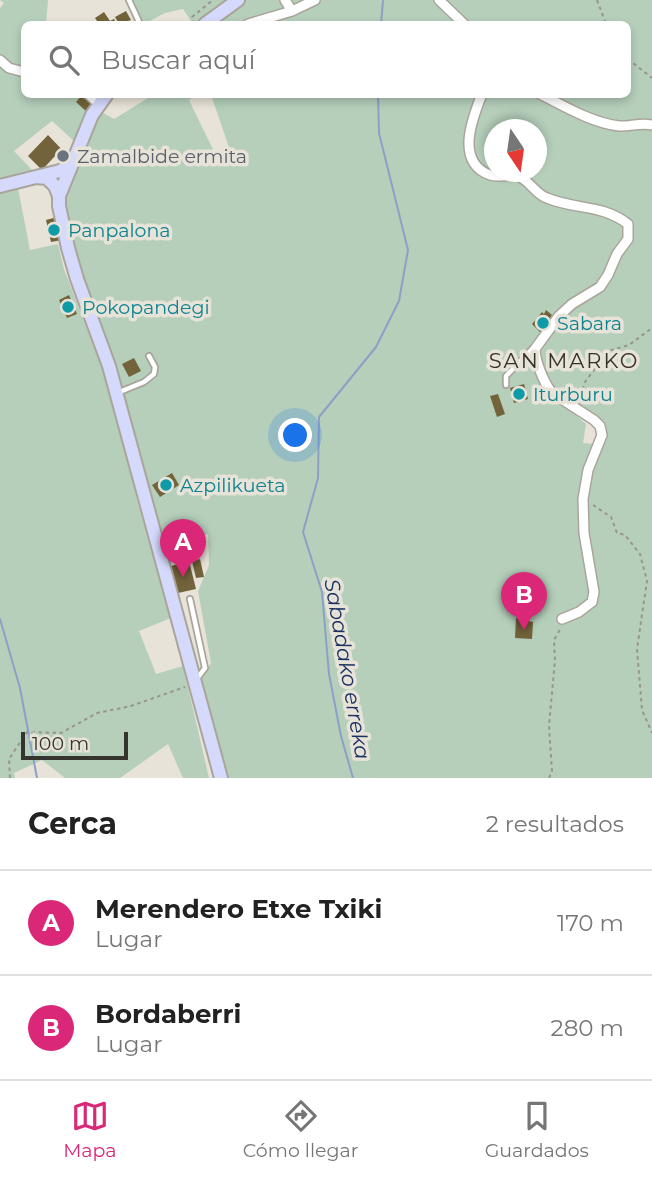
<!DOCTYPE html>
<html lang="es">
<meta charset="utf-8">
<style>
body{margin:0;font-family:Montserrat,sans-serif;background:#f6f6f6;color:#222}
.compass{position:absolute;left:484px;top:119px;width:63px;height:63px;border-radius:50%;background:#fff;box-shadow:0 4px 10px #0003;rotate:167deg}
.scale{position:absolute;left:21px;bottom:18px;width:107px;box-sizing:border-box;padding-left:7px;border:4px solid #35342f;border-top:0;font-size:19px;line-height:24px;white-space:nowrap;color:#35342f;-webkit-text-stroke:5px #e8e3d8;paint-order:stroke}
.you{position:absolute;left:296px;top:436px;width:24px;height:24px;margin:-18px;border:5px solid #fff;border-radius:50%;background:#1a73e8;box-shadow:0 0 0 10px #1a73e833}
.badge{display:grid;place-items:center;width:46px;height:46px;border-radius:50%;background:#db2777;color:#fff;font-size:23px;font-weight:700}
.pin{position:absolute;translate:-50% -58px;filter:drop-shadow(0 2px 4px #0008)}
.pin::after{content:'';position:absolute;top:37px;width:24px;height:21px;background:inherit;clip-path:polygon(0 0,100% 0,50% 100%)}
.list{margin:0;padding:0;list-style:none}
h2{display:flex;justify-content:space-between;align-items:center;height:91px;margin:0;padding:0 28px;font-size:30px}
h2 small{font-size:23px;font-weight:400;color:#767676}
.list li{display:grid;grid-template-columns:46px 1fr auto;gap:21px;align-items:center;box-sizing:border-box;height:105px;padding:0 28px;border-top:2px solid #e0e0e0}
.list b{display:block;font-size:26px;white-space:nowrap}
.list p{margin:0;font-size:23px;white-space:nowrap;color:#767676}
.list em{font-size:23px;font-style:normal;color:#767676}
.icon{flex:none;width:38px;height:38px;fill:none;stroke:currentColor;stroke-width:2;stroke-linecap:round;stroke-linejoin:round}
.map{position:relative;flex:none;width:652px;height:778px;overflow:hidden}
.search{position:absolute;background:#fff;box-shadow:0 4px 10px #0003;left:21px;right:21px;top:21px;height:77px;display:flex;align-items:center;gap:18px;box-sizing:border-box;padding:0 24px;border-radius:10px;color:#767676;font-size:26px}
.sheet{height:301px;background:#fff}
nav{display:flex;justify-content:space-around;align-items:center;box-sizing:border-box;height:98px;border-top:2px solid #e0e0e0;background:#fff;font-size:19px;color:#767676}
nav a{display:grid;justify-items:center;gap:4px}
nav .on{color:#db2777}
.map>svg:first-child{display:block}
</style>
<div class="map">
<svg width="652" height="778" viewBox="0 0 652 778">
<rect width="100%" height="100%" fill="#e8e3d8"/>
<path fill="#b5cfbb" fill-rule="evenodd" d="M0 0H48L46 24H24V94L83 95 93 104 74 141 52 121 14 151 35 173 0 179V8L4 3Z
M130 0H229L193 24 183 9 165 13 144 24Z
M244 0H652V778H220L198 682 211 663 198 591 209 565 208 534 160 547 72 257 62 200 100 111 114 119 153 95H197L189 100 220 164 233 159 211 95 628 94V24H209ZM494 130H536V172H494ZM598 292 565 315 539 346 541 365 550 389 603 425 605 445 583 443 586 424 542 386 532 351 533 343 562 308Z
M18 188 30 250 58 244 64 269 109 386 137 500 171 618 139 631 156 674 183 666 209 778H183L168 744 120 778H65L42 760 14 773 15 778H0V193Z"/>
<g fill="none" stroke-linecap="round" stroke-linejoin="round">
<path stroke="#8ca0c7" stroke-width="2" d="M381 24 383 1
M0 619 20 688 37 778
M353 778 341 736 329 674 322 592 303 532 318 478 319 417 376 347 399 301 408 250 379 133 378 94"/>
</g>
<path fill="#73633a" d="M126 11 131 20 119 24 115 17Z
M104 12 110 21 114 19 117 24H99L95 18Z
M82 95 94 105 87 112 76 102Z
M48 135 70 158 65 163 56 155 42 170 28 156Z
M57 217 62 240 51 242 46 220Z
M69 295 77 314 67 318 59 300Z
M546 310 552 315 550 318 553 321 543 335 532 324 542 312 544 314Z
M134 358 141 371 129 377 122 364Z
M524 384 528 399 514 403 510 388Z
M498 394 505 414 497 417 490 396Z
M172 473 179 485 160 497 152 485Z
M200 559 204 577 196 578 192 561Z
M189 561 196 589 178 593 171 566Z
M516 618 533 622 532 639 515 638Z"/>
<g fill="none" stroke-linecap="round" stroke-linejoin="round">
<defs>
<path id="lane" d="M129 0 140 24
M506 385V376L533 348
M117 393 144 382 154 374 155 367 149 356
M190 599 205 668 196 680"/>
<path id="street" d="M285 0 292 11
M439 0 464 24
M248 24 292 11 315 0
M0 60 9 68 24 72
M88 94 99 104
M482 94C472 119 455 162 490 175 498 178 508 174 517 176 529 179 535 194 547 198 576 210 602 204 628 224V239L617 254 608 275 600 287 572 304 559 316 535 349C535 361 544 383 552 393L594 420 600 426 602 435 588 470 583 499 584 533 594 592 592 602 579 612 562 619
M540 94C564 106 592 123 619 126 630 127 640 122 652 125"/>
<path id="secondary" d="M205 24 238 0
M36 177 47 178 55 186 59 196V206L68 248 77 279 109 366 221 778
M0 186 60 171 71 164
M59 196 92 115 107 94"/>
</defs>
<use href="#lane" stroke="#aaa59b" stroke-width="8"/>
<use href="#street" stroke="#aaa59b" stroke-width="12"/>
<use href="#secondary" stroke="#aaa59b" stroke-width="16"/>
<path stroke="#98958d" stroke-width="2" stroke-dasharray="3.5 3.5" stroke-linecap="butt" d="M597 0 606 24
M193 24 192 17 213 0
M628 59 652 78
M583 403 581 394 585 382 608 351 629 345 652 328
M593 505 611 517 617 533 625 535 640 554 647 581 637 649 642 710 652 733
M10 778 9 759 27 732 61 733 97 713 131 706 185 687
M549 778 552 771 549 726 555 660 554 640 561 628"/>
<use href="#lane" stroke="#fff" stroke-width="4.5"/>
<use href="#street" stroke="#fff" stroke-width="9"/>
<use href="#secondary" stroke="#d5d9fb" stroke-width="12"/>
</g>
<circle fill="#6b7280" stroke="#e8e3d8" stroke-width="2.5" cx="63" cy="156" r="7"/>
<g fill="#0f9aa8" stroke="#e8e3d8" stroke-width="2.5">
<circle cx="54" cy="230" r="7"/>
<circle cx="68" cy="307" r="7"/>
<circle cx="543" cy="323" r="7"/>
<circle cx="519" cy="394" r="7"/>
<circle cx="166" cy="485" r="7"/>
</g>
<g text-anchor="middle" stroke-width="7" stroke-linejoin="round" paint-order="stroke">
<g font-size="19" fill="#5b616d" stroke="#e8e3d8" text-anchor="start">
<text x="77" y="163">Zamalbide ermita</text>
</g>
<g font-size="19" fill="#0d838f" stroke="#e8e3d8" text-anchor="start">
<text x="68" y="237">Panpalona</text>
<text x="82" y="314">Pokopandegi</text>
<text x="557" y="330">Sabara</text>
<text x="533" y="401">Iturburu</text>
<text x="180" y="492">Azpilikueta</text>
</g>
<g font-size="21" letter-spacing="2" fill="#353229" stroke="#e8e3d8">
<text x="564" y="368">SAN MARKO</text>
</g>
<g font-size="21" font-style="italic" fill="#1a3162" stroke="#e8e3d8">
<text transform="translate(347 669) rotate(80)" y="7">Sabadako erreka</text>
</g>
</g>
</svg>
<svg class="compass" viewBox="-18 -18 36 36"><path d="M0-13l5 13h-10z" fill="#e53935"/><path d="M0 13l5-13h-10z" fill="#767676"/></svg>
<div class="scale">100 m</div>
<div class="you"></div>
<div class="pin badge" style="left:183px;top:577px">A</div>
<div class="pin badge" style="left:524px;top:630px">B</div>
<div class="search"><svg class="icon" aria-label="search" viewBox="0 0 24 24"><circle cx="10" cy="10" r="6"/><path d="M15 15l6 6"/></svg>Buscar aquí</div>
</div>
<section class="sheet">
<h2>Cerca<small>2 resultados</small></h2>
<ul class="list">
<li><span class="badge">A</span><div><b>Merendero Etxe Txiki</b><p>Lugar</p></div><em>170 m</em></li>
<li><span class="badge">B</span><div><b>Bordaberri</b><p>Lugar</p></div><em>280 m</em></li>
</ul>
</section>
<nav>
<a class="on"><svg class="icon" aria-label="map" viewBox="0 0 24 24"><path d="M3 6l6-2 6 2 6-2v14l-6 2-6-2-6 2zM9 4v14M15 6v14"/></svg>Mapa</a>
<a><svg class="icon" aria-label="directions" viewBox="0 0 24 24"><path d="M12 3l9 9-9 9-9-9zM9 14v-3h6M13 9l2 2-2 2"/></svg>Cómo llegar</a>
<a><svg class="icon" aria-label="saved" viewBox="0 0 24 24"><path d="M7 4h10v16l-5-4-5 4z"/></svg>Guardados</a>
</nav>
